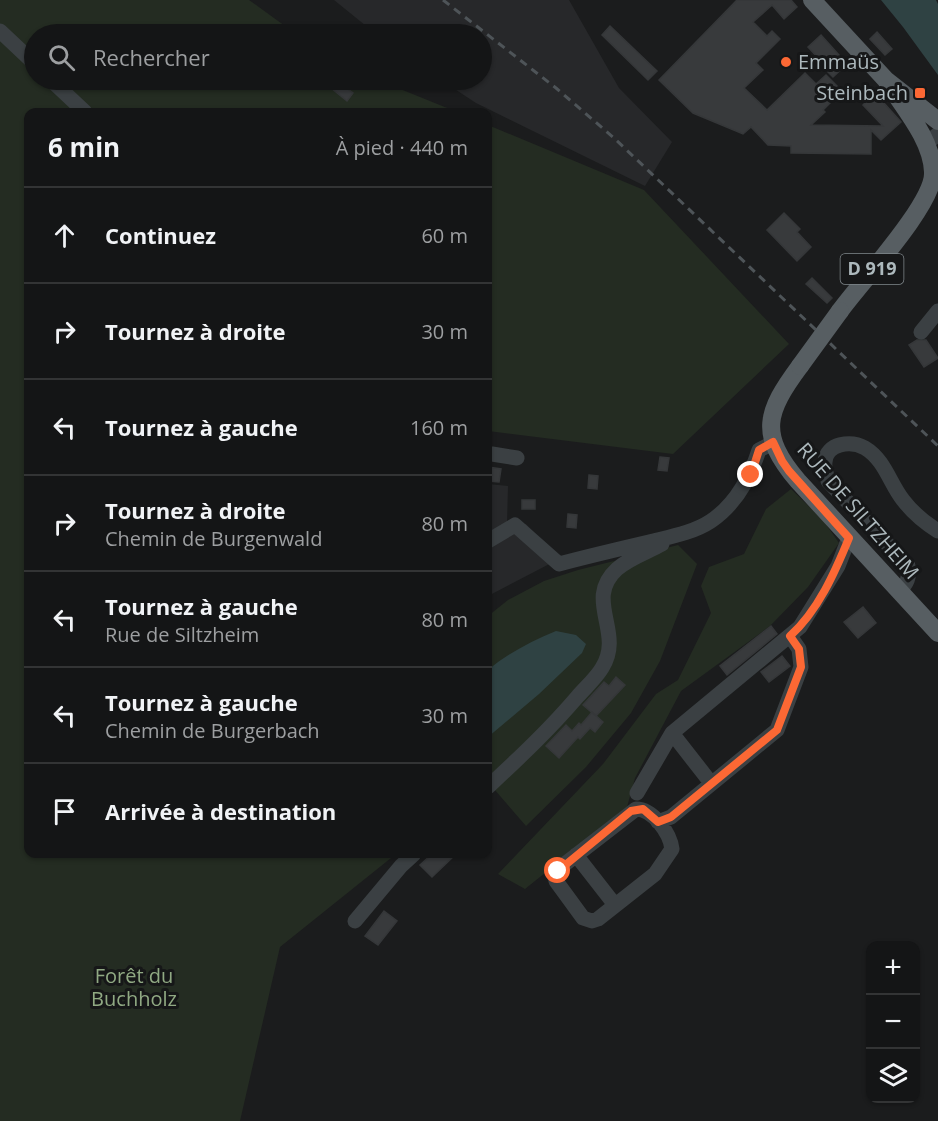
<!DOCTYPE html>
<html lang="fr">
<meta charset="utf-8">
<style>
body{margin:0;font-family:"Open Sans",sans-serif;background:#1d1e1f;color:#f1f3f6}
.controls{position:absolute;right:18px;bottom:18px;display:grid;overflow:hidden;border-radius:12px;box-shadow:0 2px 4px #0004}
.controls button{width:54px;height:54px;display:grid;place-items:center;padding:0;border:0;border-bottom:2px solid #333435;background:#141516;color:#f1f3f6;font:30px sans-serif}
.stop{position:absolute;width:18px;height:18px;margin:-14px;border:4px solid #fc6834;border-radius:50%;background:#fff}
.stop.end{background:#fc6834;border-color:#fff;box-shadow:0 2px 6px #0008}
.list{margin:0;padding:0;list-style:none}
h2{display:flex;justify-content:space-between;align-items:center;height:78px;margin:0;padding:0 24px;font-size:26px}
h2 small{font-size:20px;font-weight:400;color:#9d9fa1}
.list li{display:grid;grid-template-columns:39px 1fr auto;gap:18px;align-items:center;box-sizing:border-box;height:96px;padding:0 24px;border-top:2px solid #333435}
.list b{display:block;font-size:22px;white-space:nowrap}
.list p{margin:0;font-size:20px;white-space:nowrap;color:#9d9fa1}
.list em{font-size:20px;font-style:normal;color:#9d9fa1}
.icon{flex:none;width:33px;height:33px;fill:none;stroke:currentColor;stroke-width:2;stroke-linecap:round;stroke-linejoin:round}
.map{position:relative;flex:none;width:938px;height:1121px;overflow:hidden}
.search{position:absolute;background:#141516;box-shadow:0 2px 4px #0004;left:24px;top:24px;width:468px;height:66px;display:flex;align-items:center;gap:15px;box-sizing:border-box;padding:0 21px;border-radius:33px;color:#9d9fa1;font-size:22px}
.panel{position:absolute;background:#141516;box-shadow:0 2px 4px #0004;left:24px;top:108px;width:468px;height:750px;border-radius:12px}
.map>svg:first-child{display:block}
</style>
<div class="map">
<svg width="938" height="1121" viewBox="0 0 938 1121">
<rect width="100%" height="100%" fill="#1b1c1d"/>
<path fill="#27282a" d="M334 0H569L619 88 672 142 645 186 476 103 441 80H482V34H376Z
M488 484 508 486 507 524H526L559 559 488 596Z"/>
<path fill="#242c22" d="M0 0H249L296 34H34V80H378L457 112H28V854H396L280 947 240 1121H0Z
M488 125 644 190 789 344 673 454 488 431Z
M791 489 823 520 839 543 808 587 770 626 681 691 635 778 627 807 525 889 498 874 603 764 656 694 678 680 711 613 701 586 709 567 744 554 766 509Z
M678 545 697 564 660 661 631 713 586 767 526 826 488 782V616L508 600 544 581 578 570Z"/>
<path fill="#2f4243" d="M881 0H936L938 4V75L903 27Z
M556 631 576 635 586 644 582 653 539 694 488 737V670C508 653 532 641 556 631Z"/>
<path fill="#383a3c" stroke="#353739" stroke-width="1.5" d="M737 0H791L797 7 784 19 772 5 753 22 767 36 772 31 780 39 756 63 763 70 744 88 767 110 805 73 816 84 826 75 842 91 823 110 825 112 811 125 883 126 863 105 875 93 901 122 881 140 871 130V154L791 153V146L768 145 751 127 743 134 693 113 659 80Z
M610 26 657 71 648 80 602 35Z
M877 32 892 49 885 55 870 39Z
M821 35 847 64 833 77 819 63 821 61 808 47Z
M337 81 353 93 347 101 331 88Z
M784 213 800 229 797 232 811 247 797 261 767 230Z
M812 278 832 298 827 303 806 284Z
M917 340H926L938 358 924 367 909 345Z
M660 457 669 458 667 471 658 470Z
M488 467 501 469 499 482 488 481Z
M589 475 598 476 597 489 588 488Z
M522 500H535V509H522Z
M568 514 577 515 576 528 567 527Z
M863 607 876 623 858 638 844 622Z
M771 626 777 634 727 675 720 666Z
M782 656 790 666 769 682 761 672Z
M616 677 625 685 596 716 583 705 604 682 609 686Z
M592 712 603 722 595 732 590 728 580 739 578 737 559 758 546 746 566 725 572 731 579 723 581 725Z
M432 854H456L432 877 420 865Z
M384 911 397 921 378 945 365 936Z"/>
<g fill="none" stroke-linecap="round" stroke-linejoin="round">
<path stroke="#3b4043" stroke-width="15" d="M0 31 34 63
M51 80 85 112
M926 144 938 134
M921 332 938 311
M492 454 517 458
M488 541 515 525 559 564C589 556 619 549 649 542 669 537 693 533 711 521 736 504 750 478 759 450L773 443
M899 592C907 583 910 578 908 566L828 481C827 475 824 468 825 462 826 443 851 440 865 448 885 460 890 484 903 500 913 513 925 523 938 531
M672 733 711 783
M488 787C519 758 550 729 578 696 586 687 596 678 602 668 625 632 583 600 617 569 629 558 648 552 662 544
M637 793 672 733 800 627 838 566 849 538
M636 809C653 809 670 833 672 849L655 874 598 919 592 921 583 918 556 881 555 876 561 867Z
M658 822 671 817 777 730 801 667 799 649 790 636
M576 855 615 905
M355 921 401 866 414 854"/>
<path stroke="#575e62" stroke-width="18" d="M812 0 886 80 938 121
M840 311C860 283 935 203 933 172 932 139 903 107 886 80
M800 366C766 412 758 434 798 481L938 633"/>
<path stroke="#4e5458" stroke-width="3" stroke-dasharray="8 6" stroke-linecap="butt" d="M443 0 556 88 614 138 938 446"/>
<path stroke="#575e62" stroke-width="18" d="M800 366 840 311"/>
</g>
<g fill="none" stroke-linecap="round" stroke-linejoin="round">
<path stroke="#fc6834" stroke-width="8" d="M558 871 631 811 643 809 658 822 671 817 777 730 801 667 799 649 790 636C818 611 835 572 849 538L789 471 782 461 773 442 759 450 751 475"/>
</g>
<g fill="#fc6834" stroke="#161718" stroke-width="2">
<circle cx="786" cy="62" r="6"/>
<rect x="914" y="87" width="12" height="12" rx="3"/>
</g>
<g text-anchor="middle" stroke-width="6" stroke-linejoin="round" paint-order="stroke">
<rect fill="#161718" stroke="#80888c" stroke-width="1.5" x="840.5" y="254" width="63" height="30" rx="4.5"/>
<g font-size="18" font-weight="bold" fill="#adb9bd">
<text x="872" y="275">D 919</text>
</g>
<g font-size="20" fill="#adb9bd" stroke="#161718" text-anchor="start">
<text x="798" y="69">Emmaüs</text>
<text x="908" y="100" text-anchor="end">Steinbach</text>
</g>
<g font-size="20" fill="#adb9bd" stroke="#161718">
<text transform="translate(858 511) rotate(49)" y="7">RUE DE SILTZHEIM</text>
</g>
<g font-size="20" fill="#90a983" stroke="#161718">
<text x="134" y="983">Forêt du<tspan x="134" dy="23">Buchholz</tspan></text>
</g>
</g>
</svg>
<div class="controls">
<button>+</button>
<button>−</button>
<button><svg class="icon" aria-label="layers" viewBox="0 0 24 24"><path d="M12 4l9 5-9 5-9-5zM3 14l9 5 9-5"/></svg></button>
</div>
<div class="stop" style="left:558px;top:871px"></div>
<div class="stop end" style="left:751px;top:475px"></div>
<div class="search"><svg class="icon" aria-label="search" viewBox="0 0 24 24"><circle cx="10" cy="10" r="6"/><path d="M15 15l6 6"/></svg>Rechercher</div>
<section class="panel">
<h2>6 min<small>À pied · 440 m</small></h2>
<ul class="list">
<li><svg class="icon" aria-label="ahead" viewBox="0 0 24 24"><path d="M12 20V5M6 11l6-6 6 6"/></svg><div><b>Continuez</b></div><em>60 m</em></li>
<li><svg class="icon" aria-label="right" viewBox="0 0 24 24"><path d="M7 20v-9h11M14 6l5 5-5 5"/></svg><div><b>Tournez à droite</b></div><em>30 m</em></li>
<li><svg class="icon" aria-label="left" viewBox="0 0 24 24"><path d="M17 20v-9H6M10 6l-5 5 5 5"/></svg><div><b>Tournez à gauche</b></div><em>160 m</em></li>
<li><svg class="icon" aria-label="right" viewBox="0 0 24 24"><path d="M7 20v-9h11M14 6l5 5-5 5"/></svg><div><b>Tournez à droite</b><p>Chemin de Burgenwald</p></div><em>80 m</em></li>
<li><svg class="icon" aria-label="left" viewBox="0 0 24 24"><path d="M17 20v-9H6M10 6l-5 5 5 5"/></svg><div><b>Tournez à gauche</b><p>Rue de Siltzheim</p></div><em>80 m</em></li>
<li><svg class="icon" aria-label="left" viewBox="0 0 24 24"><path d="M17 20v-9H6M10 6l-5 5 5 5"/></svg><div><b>Tournez à gauche</b><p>Chemin de Burgerbach</p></div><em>30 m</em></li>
<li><svg class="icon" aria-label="arrive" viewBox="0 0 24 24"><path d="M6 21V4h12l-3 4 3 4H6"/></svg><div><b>Arrivée à destination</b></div></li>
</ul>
</section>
</div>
